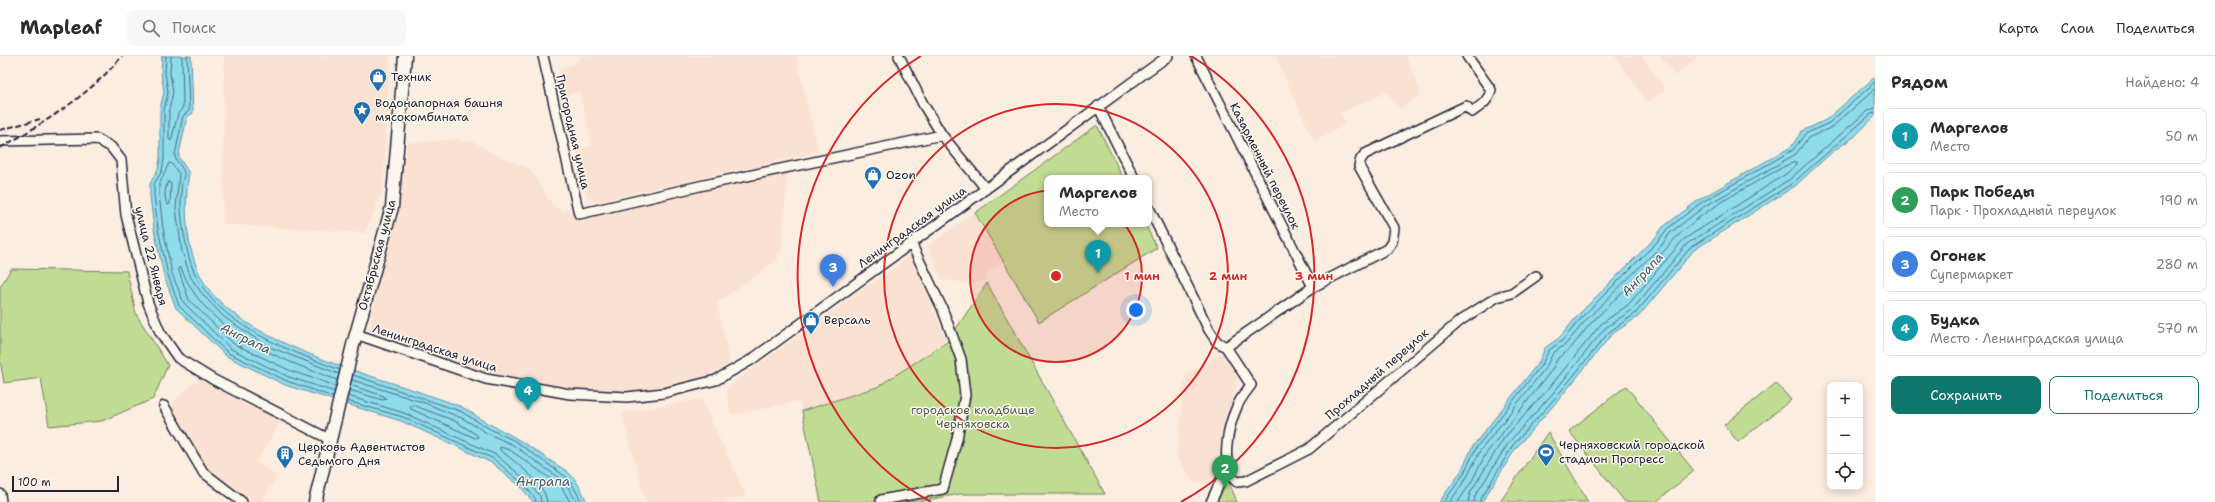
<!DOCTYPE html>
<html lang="ru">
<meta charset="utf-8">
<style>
body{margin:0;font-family:"Shantell Sans",sans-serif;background:#f7f7f7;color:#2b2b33}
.controls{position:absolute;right:12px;bottom:12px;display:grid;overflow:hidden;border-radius:8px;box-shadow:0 2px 10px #0003}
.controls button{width:36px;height:36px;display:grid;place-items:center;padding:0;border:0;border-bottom:1px solid #e1e1e2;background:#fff;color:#2b2b33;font:20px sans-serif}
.scale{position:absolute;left:12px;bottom:10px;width:107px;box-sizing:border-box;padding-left:4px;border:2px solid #22223b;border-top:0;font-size:11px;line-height:14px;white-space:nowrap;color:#22223b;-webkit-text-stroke:3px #fbf7ec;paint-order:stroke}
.you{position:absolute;left:1136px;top:254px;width:14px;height:14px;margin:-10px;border:3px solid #fff;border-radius:50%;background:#1a73e8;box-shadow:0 0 0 6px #1a73e833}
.badge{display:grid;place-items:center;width:26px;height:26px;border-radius:50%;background:#0f766e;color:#fff;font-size:13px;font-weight:700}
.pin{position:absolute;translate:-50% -33px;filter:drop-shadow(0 1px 2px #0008)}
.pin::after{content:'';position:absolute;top:21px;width:14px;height:12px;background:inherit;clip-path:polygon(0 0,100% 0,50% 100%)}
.popup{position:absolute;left:1044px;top:119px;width:108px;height:52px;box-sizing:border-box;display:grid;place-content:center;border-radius:8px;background:#fff;filter:drop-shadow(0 1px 3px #0005);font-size:13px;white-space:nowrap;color:#7c7c81}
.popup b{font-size:15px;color:#2b2b33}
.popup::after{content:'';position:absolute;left:50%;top:100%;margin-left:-8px;border:8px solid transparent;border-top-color:#fff}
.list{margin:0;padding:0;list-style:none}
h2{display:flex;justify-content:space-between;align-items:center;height:52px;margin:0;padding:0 16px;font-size:17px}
h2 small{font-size:13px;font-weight:400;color:#7c7c81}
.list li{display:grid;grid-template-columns:26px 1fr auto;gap:12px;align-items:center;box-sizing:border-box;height:56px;margin:0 8px 8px;padding:0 8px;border:1px solid #e1e1e2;border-radius:8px}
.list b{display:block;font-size:15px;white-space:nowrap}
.list p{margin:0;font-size:13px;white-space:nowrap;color:#7c7c81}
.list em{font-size:13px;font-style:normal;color:#7c7c81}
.actions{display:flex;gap:8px;padding:12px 16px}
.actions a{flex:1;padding:9px 0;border:1px solid #0f766e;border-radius:8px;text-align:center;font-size:14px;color:#0f766e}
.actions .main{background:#0f766e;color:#fff}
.icon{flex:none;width:22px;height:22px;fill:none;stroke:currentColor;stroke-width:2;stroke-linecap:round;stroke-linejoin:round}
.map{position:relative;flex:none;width:1875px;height:446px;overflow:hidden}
header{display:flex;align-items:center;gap:24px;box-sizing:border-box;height:56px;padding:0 20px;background:#fff;border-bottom:1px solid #e1e1e2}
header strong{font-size:19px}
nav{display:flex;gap:22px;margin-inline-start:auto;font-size:14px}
.search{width:280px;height:36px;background:#f7f7f7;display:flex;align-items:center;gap:10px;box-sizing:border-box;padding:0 14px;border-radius:8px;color:#7c7c81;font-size:15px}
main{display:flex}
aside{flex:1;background:#fff}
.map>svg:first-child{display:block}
</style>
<header>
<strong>Mapleaf</strong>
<div class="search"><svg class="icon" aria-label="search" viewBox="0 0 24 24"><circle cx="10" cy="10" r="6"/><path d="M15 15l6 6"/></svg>Поиск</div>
<nav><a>Карта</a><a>Слои</a><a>Поделиться</a></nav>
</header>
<main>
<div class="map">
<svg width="1875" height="446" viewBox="0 0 1875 446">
<rect width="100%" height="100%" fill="#fbede0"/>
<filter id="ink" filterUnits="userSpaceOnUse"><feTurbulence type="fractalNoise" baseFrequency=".025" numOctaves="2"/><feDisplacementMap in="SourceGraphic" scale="8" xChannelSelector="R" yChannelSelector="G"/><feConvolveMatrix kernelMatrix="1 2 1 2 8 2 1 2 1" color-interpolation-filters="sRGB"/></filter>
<g filter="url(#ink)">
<path fill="#fbe1d1" d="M224 0H390L383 133 365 177 223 168Z
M582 0H796L818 96 764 108V111L753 114 752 111 594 146 593 142H588L577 94 592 90 580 36 565 39 559 12 575 8Z
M1275 0H1406L1421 38 1400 53 1387 36 1340 57 1346 67 1314 85Z
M1615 0H1642L1665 34 1647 46Z
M1660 0H1698L1675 20Z
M458 83 464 86 472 85 496 99 530 113 553 150 565 157 566 153 578 161 788 115 781 196 778 198V203L717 247 730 308 702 323 668 333 616 336 577 333 496 320 369 273 408 87Z
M973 157 1007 205 987 216V223L982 224 973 229 953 224 946 226 945 223 942 224 928 190Z
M911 199 947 286 877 331 802 355 799 345 731 359 726 332Z
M1221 297 1227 298 1237 315 1234 346 1218 400 1215 424 1213 427H1194L1177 401 1185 320Z
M199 322 281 365 256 406 277 420 262 446H250L215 422 202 407 169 350Z
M701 343 746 440 720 446H646L622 357Z"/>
<path fill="#c0db92" stroke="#717e66" d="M1097 69 1123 122H1047V168H1145L1157 192 1039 266 975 157Z
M11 213 127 215 136 258 168 309 153 343 102 365 49 370 41 322 4 327 0 304V231Z
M987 227 1105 438H960L916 446H821L802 355 877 331 947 286Z
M1776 327 1791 344 1738 386 1724 369Z
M1626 330 1694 415 1656 446H1625L1569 375Z
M1548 376 1588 446H1500Z
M1226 419 1237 446H1213Z"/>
<path fill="#8ddbeb" stroke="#6291a5" d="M162 0H191L193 57 187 61 179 98V102L189 117C184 150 185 185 199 217 229 284 364 316 428 339 440 343 452 347 462 351 473 357 482 365 493 370 516 381 532 392 552 406 558 410 567 414 572 420 578 426 583 438 587 446H533L521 431 492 407 454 389 401 365 285 329 226 300 176 252 164 220 154 173 150 140V128L158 113 160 103V53L164 36 161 17Z
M1875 21V60L1854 81 1832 96 1795 130 1694 194 1638 261 1612 278 1560 342 1516 392 1482 446H1439L1460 417 1473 390 1539 306 1545 292 1559 282 1580 257 1655 182 1663 171 1700 143 1791 91 1802 75 1826 64Z"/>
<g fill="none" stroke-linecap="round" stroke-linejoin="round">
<path stroke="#4d6c81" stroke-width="1" d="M166 0 165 17 168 36 164 54V103L162 115 154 128V139L158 173 168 219 179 250 228 297 287 325 333 341
M171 0 170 17 173 36 169 54V83L171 85 178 58 183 51 182 0
M187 0 189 55 183 60 175 99C175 107 183 110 184 117 185 120 182 123 182 126 181 134 181 142 181 150 181 164 184 179 187 193 200 264 281 291 340 314
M168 126 171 128 170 148 168 149C164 144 164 132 168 126Z
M353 319 460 355 490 373 515 385 569 423 582 446
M352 324 425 347 464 363 487 377 513 389 565 426 577 446
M336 330 291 315 234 288 189 244 178 212H181C206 277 278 302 337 324
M349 334 383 344 386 343 384 340 350 329
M335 336 289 321 231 293 184 247 172 218 163 172 159 139V129L169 107 172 108 179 118 176 152 182 196 191 222 204 240 224 261 267 290 339 318
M348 340 404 357 496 399 527 425 540 440 541 446
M347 345 403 361 494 403 524 429 535 442 536 446
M413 349 455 365 477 379 478 381 475 382 411 353 410 351Z
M547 446C546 428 514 405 500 394V391L510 394 561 430 570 446
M1444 446 1463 419 1476 392 1542 308 1549 294 1562 285 1583 260 1658 185 1667 173 1702 146 1793 94 1805 78 1829 67 1875 26
M1450 446 1467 421 1480 395 1546 311 1553 297 1565 289 1587 263 1662 189 1670 177 1705 150 1796 98 1808 82 1832 71 1875 33
M1458 446 1472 425 1485 399 1551 315 1558 302 1570 293 1591 267 1666 193C1694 157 1749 130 1789 108L1796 106V109L1786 118 1683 184 1628 249 1601 268 1549 332 1504 382 1470 437 1468 446
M1474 446 1475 440 1509 386 1554 336 1605 272 1632 254 1687 188 1790 123 1867 55 1875 52
M1479 446 1513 389 1557 340 1609 276 1635 258 1691 191 1793 127 1871 58 1875 57"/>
<defs>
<path id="minor" d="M543 0 579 158 704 129 942 79
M899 0 923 48 942 79 986 133
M1196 0 1313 231
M1098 50 1134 122
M0 85 97 83 111 91 121 104 126 159 148 247 160 276 178 302 214 324 329 383
M1149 152 1209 274 1217 286 1226 291
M356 278 486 323 570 338 627 341 664 337 716 324 751 304 1168 0
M1226 291 1251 329C1245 337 1239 344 1236 353 1228 371 1219 413 1237 426L1246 425 1309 393 1461 264 1497 241 1512 237 1536 220
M1226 291 1313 231 1387 193 1392 186 1394 172 1359 110 1361 103 1365 98 1466 50 1472 56C1480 50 1489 45 1491 34L1467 0
M164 350 203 416 242 446
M0 438 1 446
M881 444 943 433 957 383 965 339 961 303 942 252 911 187
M1211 446 1227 411"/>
<path id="major" d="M315 446 353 289 392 151 405 0"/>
</defs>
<use href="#minor" stroke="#22223b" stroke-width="12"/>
<use href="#major" stroke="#22223b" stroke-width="15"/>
<use href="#minor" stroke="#fbf7ec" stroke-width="9"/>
<use href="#major" stroke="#fbf7ec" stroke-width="12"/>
<path stroke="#22223b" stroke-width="2" stroke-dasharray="6 3" stroke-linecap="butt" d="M0 74 40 63
M0 92C44 67 90 39 122 0"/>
</g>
</g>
<circle cx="1056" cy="220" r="86" fill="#d62828" fill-opacity=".12"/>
<g fill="none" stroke="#d62828" stroke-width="2">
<circle cx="1056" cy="220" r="86"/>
<circle cx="1056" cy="220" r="172"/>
<path d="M931 446A258 258 0 0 1 921 0M1191 0A258 258 0 0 1 1181 446"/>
</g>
<defs>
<symbol id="shop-pin" viewBox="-11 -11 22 30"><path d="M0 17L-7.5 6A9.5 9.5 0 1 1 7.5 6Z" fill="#1f6fb2" stroke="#fbf7ec"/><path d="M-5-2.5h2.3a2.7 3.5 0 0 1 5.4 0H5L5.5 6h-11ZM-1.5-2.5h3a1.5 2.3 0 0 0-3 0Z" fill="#fff"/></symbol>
<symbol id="sight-pin" viewBox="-11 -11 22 30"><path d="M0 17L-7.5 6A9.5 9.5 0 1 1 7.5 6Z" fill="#1f6fb2" stroke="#fbf7ec"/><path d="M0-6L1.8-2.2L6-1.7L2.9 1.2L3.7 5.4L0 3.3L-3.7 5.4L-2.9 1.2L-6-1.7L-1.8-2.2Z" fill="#fff"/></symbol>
<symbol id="stadium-pin" viewBox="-11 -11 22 30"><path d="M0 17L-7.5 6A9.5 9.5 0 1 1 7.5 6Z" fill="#1f6fb2" stroke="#fbf7ec"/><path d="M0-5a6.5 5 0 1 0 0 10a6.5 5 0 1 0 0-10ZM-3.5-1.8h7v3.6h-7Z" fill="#fff"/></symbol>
<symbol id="building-pin" viewBox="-11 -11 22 30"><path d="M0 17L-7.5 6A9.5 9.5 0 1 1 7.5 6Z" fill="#1f6fb2" stroke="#fbf7ec"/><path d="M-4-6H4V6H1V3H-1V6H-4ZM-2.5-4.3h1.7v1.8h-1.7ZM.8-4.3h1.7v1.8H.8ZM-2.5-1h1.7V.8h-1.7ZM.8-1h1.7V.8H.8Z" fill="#fff"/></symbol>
</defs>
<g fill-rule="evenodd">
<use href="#shop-pin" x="368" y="11" width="20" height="27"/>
<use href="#sight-pin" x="352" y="44" width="20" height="27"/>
<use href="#shop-pin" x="863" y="109" width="20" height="27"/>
<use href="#shop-pin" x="801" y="254" width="20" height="27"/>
<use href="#stadium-pin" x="1536" y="386" width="20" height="27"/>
<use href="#building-pin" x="275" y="388" width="20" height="27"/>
</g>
<g text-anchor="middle" stroke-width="3" stroke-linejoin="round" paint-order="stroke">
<g font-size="12" fill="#22223b" stroke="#fbf7ec" text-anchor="start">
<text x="391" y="25">Техник</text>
<text x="375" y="51">Водонапорная башня<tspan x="375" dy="14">мясокомбината</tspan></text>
<text x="886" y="123">Ozon</text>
<text x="824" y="268">Версаль</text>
<text x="1559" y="393">Черняховский городской<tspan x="1559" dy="14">стадион Прогресс</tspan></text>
<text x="298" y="395">Церковь Адвентистов<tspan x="298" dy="14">Седьмого Дня</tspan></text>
</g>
<g font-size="12" fill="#22223b" stroke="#fbf7ec">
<text transform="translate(573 76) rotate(77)" y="4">Пригородная улица</text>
<text transform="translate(1265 110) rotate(63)" y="4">Казарменный переулок</text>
<text transform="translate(912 171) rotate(-36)" y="4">Ленинградская улица</text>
<text transform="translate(377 199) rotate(-75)" y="4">Октябрьская улица</text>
<text transform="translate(151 200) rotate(76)" y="4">улица 22 Января</text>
<text transform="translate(435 292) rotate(18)" y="4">Ленинградская улица</text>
<text transform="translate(1377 318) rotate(-41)" y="4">Прохладный переулок</text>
</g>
<g font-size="12" fill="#515a55" stroke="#fbf7ec">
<text x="973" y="358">городское кладбище<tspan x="973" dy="14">Черняховска</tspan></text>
</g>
<g font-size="13" font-style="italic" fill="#425a70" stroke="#fbf7ec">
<text transform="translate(1642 218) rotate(-47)" y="5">Анграпа</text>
<text transform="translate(246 282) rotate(26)" y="5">Анграпа</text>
<text x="543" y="430">Анграпа</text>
</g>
</g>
<circle cx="1056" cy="220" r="6" fill="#d62828" stroke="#fbf7ec" stroke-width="2"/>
<g font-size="12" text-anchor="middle" font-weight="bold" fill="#d62828" stroke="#fbf7ec" stroke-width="3" stroke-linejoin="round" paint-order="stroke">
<text x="1142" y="224">1 мин</text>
<text x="1228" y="224">2 мин</text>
<text x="1314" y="224">3 мин</text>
</g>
</svg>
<div class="controls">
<button>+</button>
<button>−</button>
<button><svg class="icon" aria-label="locate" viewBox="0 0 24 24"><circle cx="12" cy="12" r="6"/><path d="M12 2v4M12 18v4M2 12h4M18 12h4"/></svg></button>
</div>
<div class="scale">100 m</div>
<div class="you"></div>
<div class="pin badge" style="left:1098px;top:217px;background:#0f9aa8">1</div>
<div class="popup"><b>Маргелов</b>Место</div>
<div class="pin badge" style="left:1225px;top:432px;background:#2e9e5b">2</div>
<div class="pin badge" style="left:833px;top:231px;background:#3f7fe0">3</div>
<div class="pin badge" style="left:528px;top:354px;background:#0f9aa8">4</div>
</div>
<aside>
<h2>Рядом<small>Найдено: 4</small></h2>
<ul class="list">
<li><span class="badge" style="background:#0f9aa8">1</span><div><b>Маргелов</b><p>Место</p></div><em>50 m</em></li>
<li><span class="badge" style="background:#2e9e5b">2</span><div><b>Парк Победы</b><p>Парк · Прохладный переулок</p></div><em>190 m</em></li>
<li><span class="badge" style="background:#3f7fe0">3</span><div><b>Огонек</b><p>Супермаркет</p></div><em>280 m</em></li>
<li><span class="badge" style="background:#0f9aa8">4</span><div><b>Будка</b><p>Место · Ленинградская улица</p></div><em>570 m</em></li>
</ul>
<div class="actions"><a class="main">Сохранить</a><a>Поделиться</a></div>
</aside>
</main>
